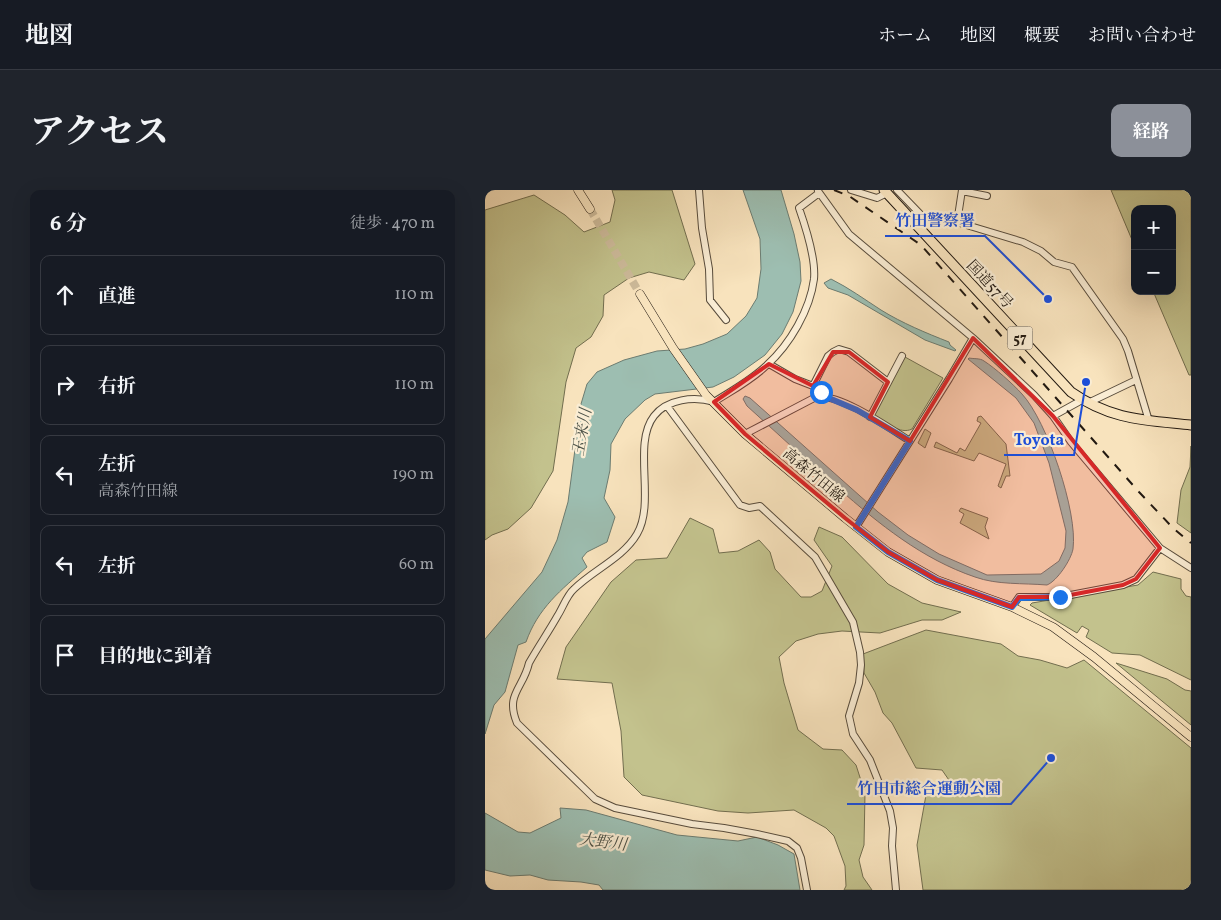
<!DOCTYPE html>
<html lang="ja">
<meta charset="utf-8">
<style>
body{margin:0;font-family:Vollkorn,"Noto Serif JP",serif;background:#20242c;color:#f1f3f6}
.controls{position:absolute;right:15px;top:15px;display:grid;overflow:hidden;border-radius:10px;box-shadow:0 5px 20px #0002}
.controls button{width:45px;height:45px;display:grid;place-items:center;padding:0;border:0;border-bottom:1px solid #363941;background:#171b24;color:#f1f3f6;font:25px sans-serif}
.stop{position:absolute;width:15px;height:15px;margin:-11px;border:4px solid #1a73e8;border-radius:50%;background:#fff}
.stop.end{background:#1a73e8;border-color:#fff;box-shadow:0 1px 5px #0008}
.list{margin:0;padding:0;list-style:none}
h2{display:flex;justify-content:space-between;align-items:center;height:65px;margin:0;padding:0 20px;font-size:21px}
h2 small{font-size:16px;font-weight:400;color:#9ea1a6}
.list li{display:grid;grid-template-columns:32px 1fr auto;gap:15px;align-items:center;box-sizing:border-box;height:80px;margin:0 10px 10px;padding:0 10px;border:1px solid #363941;border-radius:10px}
.list b{display:block;font-size:19px;white-space:nowrap}
.list p{margin:0;font-size:16px;white-space:nowrap;color:#9ea1a6}
.list em{font-size:16px;font-style:normal;color:#9ea1a6}
.icon{flex:none;width:28px;height:28px;fill:none;stroke:currentColor;stroke-width:2;stroke-linecap:round;stroke-linejoin:round}
.map{position:relative;flex:none;width:706px;height:700px;overflow:hidden;border-radius:10px}
header{display:flex;align-items:center;gap:30px;box-sizing:border-box;height:70px;padding:0 25px;background:#171b24;border-bottom:1px solid #363941}
header strong{font-size:24px}
nav{display:flex;gap:28px;margin-inline-start:auto;font-size:18px}
.intro{display:flex;align-items:center;justify-content:space-between;box-sizing:border-box;height:120px;padding:0 30px}
h1{margin:0;font-size:35px}
.button{padding:12px 22px;border-radius:10px;background:#8c9099;color:#fff;font-size:18px;font-weight:700}
main{display:flex;gap:30px;padding:0 30px}
aside{flex:1;background:#171b24;border-radius:10px;box-shadow:0 5px 20px #0002}
.map>svg:first-child{display:block}
</style>
<header>
<strong>地図</strong>
<nav><a>ホーム</a><a>地図</a><a>概要</a><a>お問い合わせ</a></nav>
</header>
<div class="intro"><h1>アクセス</h1><a class="button">経路</a></div>
<main>
<aside>
<h2>6 分<small>徒歩 · 470 m</small></h2>
<ul class="list">
<li><svg class="icon" aria-label="ahead" viewBox="0 0 24 24"><path d="M12 20V5M6 11l6-6 6 6"/></svg><div><b>直進</b></div><em>110 m</em></li>
<li><svg class="icon" aria-label="right" viewBox="0 0 24 24"><path d="M7 20v-9h11M14 6l5 5-5 5"/></svg><div><b>右折</b></div><em>110 m</em></li>
<li><svg class="icon" aria-label="left" viewBox="0 0 24 24"><path d="M17 20v-9H6M10 6l-5 5 5 5"/></svg><div><b>左折</b><p>高森竹田線</p></div><em>190 m</em></li>
<li><svg class="icon" aria-label="left" viewBox="0 0 24 24"><path d="M17 20v-9H6M10 6l-5 5 5 5"/></svg><div><b>左折</b></div><em>60 m</em></li>
<li><svg class="icon" aria-label="arrive" viewBox="0 0 24 24"><path d="M6 21V4h12l-3 4 3 4H6"/></svg><div><b>目的地に到着</b></div></li>
</ul>
</aside>
<div class="map">
<svg width="706" height="700" viewBox="0 0 706 700">
<rect width="100%" height="100%" fill="#f8e3bd"/>
<filter id="stains"><feTurbulence type="fractalNoise" baseFrequency=".004" numOctaves="4"/><feColorMatrix values="0 0 0 0 .2 0 0 0 0 .09 0 0 0 0 .02 0 0 0 .5 -.17"/></filter>
<radialGradient id="worn" r=".72"><stop offset=".6" stop-color="#630" stop-opacity="0"/><stop offset="1" stop-color="#630" stop-opacity=".3"/></radialGradient>
<path fill="#c3c28d" stroke="#726e4f" d="M127 0H187L210 74 199 90 164 82 144 88 119 105 118 126 106 147 91 158 81 192 68 281 46 318 23 339 7 345 0 350V20L49 5 80 25 99 42 125 32 130 10Z
M626 0H706V185H704L668 101H687V19H650V57Z
M420 167 458 188 427 239C415 245 401 232 390 226V223Z
M496 226 521 254 525 286H521L516 298 513 296 521 274 494 263 489 271 449 257 451 252 472 263 475 258 480 261 496 233 492 231 493 227Z
M440 239 446 243 440 258 433 253Z
M706 256V343L692 333 696 300 705 277Z
M476 318 503 328 500 337 504 349 475 333 479 324 474 321Z
M205 328 228 339 234 363 253 361 274 350 285 362 290 379 316 407H326L337 401 347 376 329 350 334 337 357 347 403 394 437 413 476 422 457 430H437L395 443 357 441 333 444 311 451 294 467 299 493 313 540 338 559 357 560 371 575 380 603 379 655 374 670 378 687 387 700H359L361 696 360 676 349 646 341 638 309 620 263 623 233 621 157 605 139 587 136 541 127 493 72 489 81 457 126 392 151 370 182 368Z
M668 382 696 389V399L701 406 706 407V490L655 465 627 463 601 447 604 440 597 436 592 443 545 415 547 413 653 395Z
M441 440 516 454 533 466 555 470 582 478 599 470 706 558V700H438L432 655 441 605 466 593 457 580 431 578 407 533 398 523 390 502 379 483 378 464Z
M631 473 682 489 700 500 706 501V535Z"/>
<path fill="#9dbeb1" stroke="#6c7c71" d="M258 0H296L309 44 315 72 316 91 308 122 297 144 280 165 249 187 228 197 170 204 160 210 140 229 126 254 125 280 119 308 130 327 122 352 102 362 97 368 102 377C76 400 53 418 41 452L33 455 20 502 9 515 0 544V449L57 382 72 350 83 312 96 214 102 194 112 182 139 170 172 161 200 159 218 154 242 144 261 126 272 108 276 79 275 49Z
M346 89C364 98 379 109 396 120 417 133 441 143 464 152L465 155 471 160 470 161 440 150 363 105 343 98 339 93Z
M484 168C489 169 495 168 499 171 510 178 528 194 537 204 562 231 593 322 588 359 586 370 572 391 562 395 538 393 512 395 490 387 437 369 394 334 353 298 322 271 292 243 262 216L258 209 260 206 265 208 393 322 423 345 454 364 502 385 556 384 574 371 580 358 581 341 564 273 549 233 531 208 483 169Z
M75 618 101 620 192 645 253 651 272 647 293 655 309 664 315 700H118L114 695 96 692 63 690 45 685 25 686 0 680V623L33 642 45 643 76 628Z"/>
<g fill="none" stroke-linecap="round" stroke-linejoin="round">
<path stroke="#cdbb9b" stroke-width="8" stroke-dasharray="8 4" stroke-linecap="butt" d="M105 19 155 104"/>
<defs>
<path id="minor" d="M214 0 217 38 224 79 225 110 241 130
M366 0 392 8 402 3
M412 0 441 30H465L538 52 556 61 569 72 587 77 638 149 643 161 664 231
M333 1 364 44 488 148 549 205 568 226 586 252 675 358 706 378
M477 1 502 6
M472 33 477 0
M284 174 310 189 328 196 339 206
M328 196 343 166 348 162 354 159 364 162 403 192
M603 213 651 190
M182 216 255 315 264 318 275 316 330 367 368 432 375 462 376 475 374 493 364 526 368 544 385 570 405 621 408 638 407 656 411 700
M568 226 597 210
M385 227 417 166
M260 244 331 207C355 203 404 238 425 251
M371 337 464 189 488 148
M527 417 534 407H575L638 395 651 389 675 358
M322 700 316 668 312 658 303 651 272 644 239 638 207 634 130 618 110 609 32 533C20 504 38 499 44 473 53 457 64 441 73 425 78 417 82 405 89 399 108 380 138 368 152 344 171 312 147 254 169 226 182 209 209 206 229 212 246 201 267 190 282 175 305 154 325 120 329 89 331 68 321 38 314 18L334 3"/>
<path id="major" d="M93 0 105 19
M155 104 188 158 221 205 260 244 360 328 403 362 452 390 527 417 568 437 609 467 706 547"/>
<path id="highway" d="M399 0 586 202C626 230 659 230 706 235"/>
</defs>
<use href="#minor" stroke="#584c3c" stroke-width="8"/>
<use href="#major" stroke="#221911" stroke-width="9"/>
<use href="#highway" stroke="#221911" stroke-width="11"/>
<use href="#minor" stroke="#faedd4" stroke-width="6"/>
<use href="#major" stroke="#f8e3bd" stroke-width="8"/>
<use href="#highway" stroke="#f8e3bd" stroke-width="9"/>
<path stroke="#221911" stroke-width="2" stroke-dasharray="9 9" stroke-linecap="butt" d="M349 0 364 6 436 55 654 302 688 338 706 353"/>
</g>
<g fill="none" stroke-linecap="round" stroke-linejoin="round">
<path stroke="#1a73e8" stroke-width="6" d="M336 202 339 206 372 220 425 251 371 337 403 362 452 390 527 417 534 408 575 407"/>
</g>
<path fill="#d62828" fill-opacity="0.2" stroke="#d62828" stroke-width="4" stroke-linejoin="round" d="M488 148 568 226 675 358 651 389 638 395 575 407H534L527 417 452 390 403 362 360 328 260 244 229 212 284 174 328 196 348 162H364L403 192 385 227 425 251Z"/>
<g text-anchor="middle" stroke-width="4.5" stroke-linejoin="round" paint-order="stroke">
<rect fill="#faedd4" stroke="#63594c" stroke-width="1" x="522.5" y="136.5" width="25" height="23" rx="4"/>
<g font-size="14" font-weight="bold" fill="#221911">
<text x="535" y="153">57</text>
</g>
<g font-size="15" fill="#221911" stroke="#faedd4">
<text transform="translate(505 94) rotate(47)" y="5">国道57号</text>
<text transform="translate(329 285) rotate(40)" y="5">高森竹田線</text>
</g>
<g font-size="16" font-style="italic" fill="#4d5349" stroke="#faedd4">
<text transform="translate(96 242) rotate(-80)" y="6">玉来川</text>
<text transform="translate(118 651) rotate(7)" y="6">大野川</text>
</g>
</g>
<path fill="none" stroke="#1d4ed8" stroke-width="2" d="M563 109L500 46H400M601 192L589 265H519M566 568L526 614H362"/>
<g fill="#1d4ed8" stroke="#faedd4" stroke-width="2">
<circle cx="563" cy="109" r="5"/>
<circle cx="601" cy="192" r="5"/>
<circle cx="566" cy="568" r="5"/>
</g>
<g font-size="16" text-anchor="middle" font-weight="bold" fill="#1d4ed8" stroke="#faedd4" stroke-width="4.5" stroke-linejoin="round" paint-order="stroke">
<text x="450" y="36">竹田警察署</text>
<text x="554" y="255">Toyota</text>
<text x="444" y="604">竹田市総合運動公園</text>
</g>
<rect width="100%" height="100%" filter="url(#stains)"/>
<rect width="100%" height="100%" fill="url(#worn)"/>
</svg>
<div class="controls">
<button>+</button>
<button>−</button>
</div>
<div class="stop" style="left:336px;top:202px"></div>
<div class="stop end" style="left:575px;top:407px"></div>
</div>
</main>
